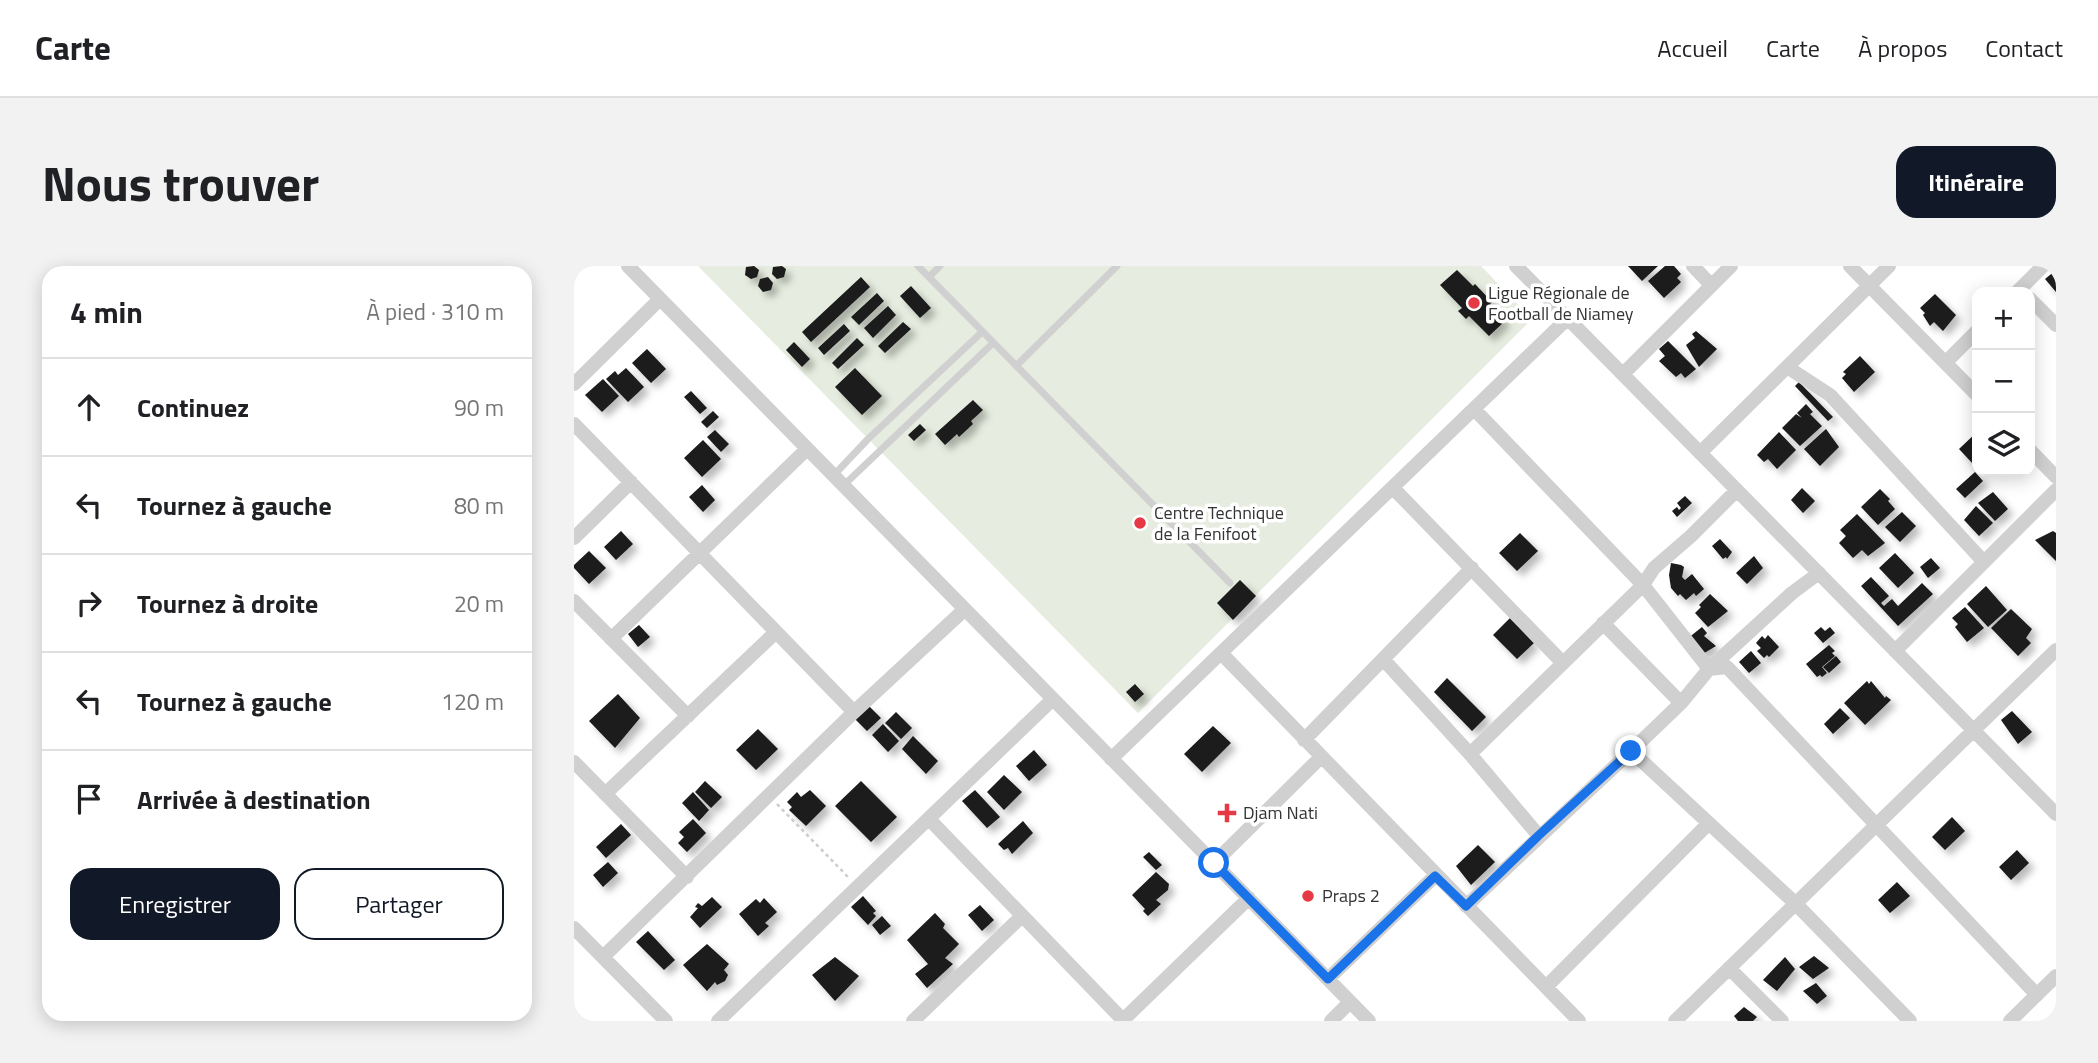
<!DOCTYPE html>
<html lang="fr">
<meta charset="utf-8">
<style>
body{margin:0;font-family:"Titillium Web",sans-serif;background:#f2f2f2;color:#202124}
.controls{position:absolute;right:21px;top:21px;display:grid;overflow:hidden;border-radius:14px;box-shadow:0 4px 18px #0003}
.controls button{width:63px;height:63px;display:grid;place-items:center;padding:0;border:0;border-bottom:2px solid #e0e0e0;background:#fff;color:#202124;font:35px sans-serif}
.stop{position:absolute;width:21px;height:21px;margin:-16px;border:5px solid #1a73e8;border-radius:50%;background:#fff}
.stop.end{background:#1a73e8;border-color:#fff;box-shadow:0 2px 7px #0008}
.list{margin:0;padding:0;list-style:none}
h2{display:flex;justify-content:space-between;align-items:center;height:91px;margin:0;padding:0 28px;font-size:30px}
h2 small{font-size:23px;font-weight:400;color:#757577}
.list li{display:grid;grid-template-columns:46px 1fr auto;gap:21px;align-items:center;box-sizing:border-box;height:98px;padding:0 28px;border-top:2px solid #e0e0e0}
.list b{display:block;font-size:26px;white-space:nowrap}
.list em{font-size:23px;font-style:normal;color:#757577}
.actions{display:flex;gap:14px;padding:21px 28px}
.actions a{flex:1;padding:16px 0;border:2px solid #111827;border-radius:21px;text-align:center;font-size:24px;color:#111827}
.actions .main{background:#111827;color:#fff}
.icon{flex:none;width:38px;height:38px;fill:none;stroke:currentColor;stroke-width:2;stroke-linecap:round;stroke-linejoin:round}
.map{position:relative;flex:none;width:1482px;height:755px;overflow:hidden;border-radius:21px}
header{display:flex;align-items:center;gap:42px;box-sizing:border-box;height:98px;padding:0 35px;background:#fff;border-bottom:2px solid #e0e0e0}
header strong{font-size:33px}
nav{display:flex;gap:38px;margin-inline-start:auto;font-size:24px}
.intro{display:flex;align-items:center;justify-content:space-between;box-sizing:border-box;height:168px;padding:0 42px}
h1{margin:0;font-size:49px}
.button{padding:18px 32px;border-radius:21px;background:#111827;color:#fff;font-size:24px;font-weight:700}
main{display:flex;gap:42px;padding:0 42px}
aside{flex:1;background:#fff;border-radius:21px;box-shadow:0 4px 18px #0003}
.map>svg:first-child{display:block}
</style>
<header>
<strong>Carte</strong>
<nav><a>Accueil</a><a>Carte</a><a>À propos</a><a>Contact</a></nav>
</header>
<div class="intro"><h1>Nous trouver</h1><a class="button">Itinéraire</a></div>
<main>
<aside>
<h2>4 min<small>À pied · 310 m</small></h2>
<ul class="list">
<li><svg class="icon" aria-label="ahead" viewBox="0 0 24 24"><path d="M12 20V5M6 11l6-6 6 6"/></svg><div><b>Continuez</b></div><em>90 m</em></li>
<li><svg class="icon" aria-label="left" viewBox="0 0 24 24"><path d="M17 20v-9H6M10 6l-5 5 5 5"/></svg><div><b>Tournez à gauche</b></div><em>80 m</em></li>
<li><svg class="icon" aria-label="right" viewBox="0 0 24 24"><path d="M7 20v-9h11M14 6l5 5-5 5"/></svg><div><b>Tournez à droite</b></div><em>20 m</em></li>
<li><svg class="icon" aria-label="left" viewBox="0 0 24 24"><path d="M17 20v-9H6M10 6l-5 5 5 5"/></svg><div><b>Tournez à gauche</b></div><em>120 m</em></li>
<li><svg class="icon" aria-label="arrive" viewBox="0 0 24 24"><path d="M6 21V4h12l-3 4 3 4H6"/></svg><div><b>Arrivée à destination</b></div></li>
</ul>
<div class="actions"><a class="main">Enregistrer</a><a>Partager</a></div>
</aside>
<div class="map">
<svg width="1482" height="755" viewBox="0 0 1482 755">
<defs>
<filter id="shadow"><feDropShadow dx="5.5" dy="5.5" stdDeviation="3.5" flood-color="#0004"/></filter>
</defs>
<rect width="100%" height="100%" fill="#fff"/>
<path fill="#e6ecdf" d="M124 0H907L958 53 564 447Z"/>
<path fill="#1a1a1a" filter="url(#shadow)" d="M180 0 185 4 183 11 177 13 171 9 172 1Z
M208 0 212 3 210 11 203 13 198 8 199 1Z
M1054 0H1084L1068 15Z
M1091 0H1100L1107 8 1103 12 1107 16 1090 32 1074 15Z
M883 4 899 20 901 18 918 36 916 38 931 55 915 70 895 50 892 53 884 45 888 42 866 19Z
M1482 4V26L1471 13Z
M194 11 199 17 197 24 189 26 184 20 186 13Z
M287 11 296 21 237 76 228 66Z
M337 20 357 42 346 52 326 30Z
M303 27 310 35 285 59 277 51Z
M1361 28 1382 49 1369 65 1360 56 1356 60 1349 49 1351 47 1346 42Z
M314 40 322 49 299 72 290 62Z
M329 56 337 63 311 87 304 80Z
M270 58 276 65 250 89 244 82Z
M1122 65 1143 83 1125 101 1112 79 1121 72 1118 68Z
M283 72 290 79 264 103 258 97Z
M1094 75 1122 103 1111 112 1107 107 1102 111 1085 95 1091 90 1085 83Z
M220 76 236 93 228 101 212 84Z
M73 83 92 103 77 117 58 97Z
M1286 90 1301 106 1280 126 1268 112 1272 108 1269 106Z
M52 102 70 121 54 136 32 113 41 105 44 109Z
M281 102 308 130 288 149 261 121Z
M29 113 45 130 28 146 11 129Z
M1225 116 1259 151 1254 155 1221 120Z
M117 125 133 142 126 148 110 131Z
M399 134 409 144 397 155 399 158 385 171 383 168 371 179 361 168Z
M1232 138 1239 146 1236 148 1248 160 1226 180 1208 162 1222 148 1228 152 1223 147Z
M139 145 145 151 133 162 127 156Z
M346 158 352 164 340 175 334 169Z
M1252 163 1265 181 1246 200 1230 183Z
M141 164 155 178 147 186 133 171Z
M1205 166 1222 184 1203 203 1194 193 1190 196 1183 189Z
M1403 166V196L1400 199 1385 183Z
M129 174 147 193 128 211 110 192Z
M1401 206 1409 215 1391 232 1382 223Z
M128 219 141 234 129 246 115 231Z
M1228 222 1241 235 1229 247 1217 234Z
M1306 223 1316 233 1314 235 1321 243 1304 259 1287 241Z
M1419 226 1434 243 1421 255 1404 237Z
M1111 230 1118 237 1103 251 1098 245 1103 241 1105 244 1107 242 1103 237Z
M1402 240 1419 257 1405 270 1390 254Z
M1328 246 1342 260 1326 276 1311 261Z
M1283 248 1311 277 1294 290 1288 284 1279 292 1265 277 1272 270 1266 264Z
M47 265 59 278 42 294 30 281Z
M1479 265 1482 267V295L1461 274Z
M946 267 964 285 943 305 925 287Z
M1146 273 1158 286 1153 293 1152 291 1149 293 1138 280Z
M15 285 32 302 15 318 0 302V299Z
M1321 287 1340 307 1324 322 1305 302Z
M1180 290 1189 302 1173 318 1162 307Z
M1357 292 1366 302 1354 312 1346 301Z
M1097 297 1107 299 1110 301 1108 311 1111 314 1118 308 1130 323 1122 330 1120 327 1112 334 1106 328 1104 330 1097 322 1095 309Z
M1297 311 1315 330 1307 337 1310 340 1318 333 1324 340 1348 317 1359 328 1324 360 1287 320Z
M666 314 682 330 659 354 643 337Z
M1412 320 1433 344 1414 361 1393 338Z
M1136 328 1154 345 1134 361 1121 347 1127 341 1125 339Z
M1391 341 1410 362 1393 376 1381 361 1384 358 1378 352Z
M1437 343 1458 363 1452 372 1457 377 1444 390 1417 362Z
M936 352 960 377 943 393 919 369Z
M65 359 76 371 64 381 54 368Z
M1128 361 1133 367 1130 370 1142 380 1127 389 1113 373Z
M1247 361 1251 365 1256 361 1261 367 1249 377 1240 367Z
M1194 369 1205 381 1195 391 1193 389 1190 392 1183 385 1187 382 1182 377 1188 370 1191 373Z
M1255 379 1261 385 1258 387 1261 390 1248 401 1253 407 1248 411 1246 409 1243 411 1232 398Z
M1177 385 1187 397 1175 407 1165 396Z
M1262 390 1267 396 1255 407 1249 401Z
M873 412 912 451 898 465 860 426Z
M1293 415 1295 418 1297 415 1311 432 1312 430 1317 434 1291 459 1270 437Z
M561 418 570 428 561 436 552 426Z
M44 428 66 452 41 482 15 455Z
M295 440 307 452 293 465 281 453Z
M1266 442 1276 452 1259 468 1250 458Z
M1438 445 1458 466 1444 478 1427 454Z
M322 446 338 462 327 473 311 457Z
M309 458 325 475 314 486 298 469Z
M639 460 657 477 628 506 610 488Z
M184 463 204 483 182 504 162 484Z
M339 470 364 495 352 508 328 483Z
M460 484 473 499 455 515 442 500Z
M430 509 448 526 430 544 413 526Z
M131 515 148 531 137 542 121 526Z
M287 515 323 551 297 576 261 540Z
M236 524 252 540 232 560 215 544 218 541 213 536 223 526 227 531Z
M401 524 426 551 413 562 388 535Z
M119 526 135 544 125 555 108 537Z
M1378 551 1391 565 1371 584 1358 571Z
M119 553 132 567 113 586 104 577 110 571 105 566Z
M449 555 459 567 438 588 434 582 430 584 424 578Z
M47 558 57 569 32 592 22 581Z
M904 579 921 596 897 619 882 600Z
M1443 584 1455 597 1437 614 1425 601Z
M575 586 588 599 582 604 569 591Z
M34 596 44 607 29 621 19 609Z
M582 606 595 618 594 624 582 634 587 638 574 650 569 645 571 643 558 629Z
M1323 616 1336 630 1316 647 1304 634Z
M289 630 302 645 299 647 302 650 294 659 277 641Z
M138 631 148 641 126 662 116 651 124 642 121 641 124 637 128 640Z
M190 632 203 646 191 657 195 660 184 670 165 648 182 633 186 637Z
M406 639 420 654 408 665 394 649Z
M361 647 371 658 369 662 385 678 371 692 379 698 353 722 341 708 354 698 333 674Z
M308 650 317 660 306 669 298 659Z
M74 665 101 694 90 704 62 676Z
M133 678 155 698 150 704 154 709 151 715 143 719 141 716 133 725 109 699Z
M1240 690 1255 702 1239 713 1225 701Z
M261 691 285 710 261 735 238 709Z
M1211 691 1221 703 1203 725 1189 714Z
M1242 717 1253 730 1243 738 1229 725Z
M1170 741 1183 751 1179 755H1164L1160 750Z"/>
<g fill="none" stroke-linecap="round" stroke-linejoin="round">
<path stroke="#cdcdcd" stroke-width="2.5" stroke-dasharray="3.5 3.5" stroke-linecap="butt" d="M203 538 274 611"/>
<path stroke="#d0d0d0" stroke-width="7" d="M344 0 656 317
M355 11 366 0
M442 100 543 0
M259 210 294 173 408 66
M270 219 419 77"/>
<path stroke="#d0d0d0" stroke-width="14" d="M54 0 795 755
M942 0 1482 548
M1119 0 1137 19
M1276 0 1403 129
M1443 26 1469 0
M1456 33 1482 59
M1372 96 1403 65
M1213 101 1256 129 1409 295
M1049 108 1157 0
M0 118 86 33
M900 143 1069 319 1135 403 1153 401 1463 729
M0 158 280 446
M1456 184 1482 211
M1126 187 1315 0
M819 222 988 396
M0 272 57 216
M0 335 114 450
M1029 357 1107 437
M37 373 233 183
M1321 385 1482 224
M647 387 1005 755
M809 393 896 488 965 570
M730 474 898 302
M1057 485 1221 637 1336 755
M896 488 1069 319 1080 302 1117 270 1163 224
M537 493 994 52
M0 496 113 611
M31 528 202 366
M355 553 549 754
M640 597 747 491
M892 640 1057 485 1107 437 1135 403 1218 327 1245 307
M0 662 92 755
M29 691 280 446 391 343
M1155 702 1208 755
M754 713 861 610
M972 721 1135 557
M144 755 479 433
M339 755 448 650
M548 755 675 632
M757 755 776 736
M1101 755 1482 384
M1436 755 1482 710"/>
</g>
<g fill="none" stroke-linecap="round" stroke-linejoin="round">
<path stroke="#1a73e8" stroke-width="9" d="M640 597 754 713 861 610 892 640 964 570 1057 485"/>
</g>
<g fill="#e63946" stroke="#fff" stroke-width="2.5">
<circle cx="900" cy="37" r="7"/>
<circle cx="566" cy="257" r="7"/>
<path d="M649.5 536.5h7v7h7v7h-7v7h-7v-7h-7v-7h7z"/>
<circle cx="734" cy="630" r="7"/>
</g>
<g text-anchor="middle" stroke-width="7" stroke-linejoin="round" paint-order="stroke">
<g font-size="18" fill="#333" stroke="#fff" text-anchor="start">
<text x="914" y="33">Ligue Régionale de<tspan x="914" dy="21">Football de Niamey</tspan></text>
<text x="580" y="253">Centre Technique<tspan x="580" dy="21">de la Fenifoot</tspan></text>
<text x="669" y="553">Djam Nati</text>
<text x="748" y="636">Praps 2</text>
</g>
</g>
</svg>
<div class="controls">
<button>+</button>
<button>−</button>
<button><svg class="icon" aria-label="layers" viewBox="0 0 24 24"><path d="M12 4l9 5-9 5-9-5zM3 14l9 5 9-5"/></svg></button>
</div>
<div class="stop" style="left:640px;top:597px"></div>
<div class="stop end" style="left:1057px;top:485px"></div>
</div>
</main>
